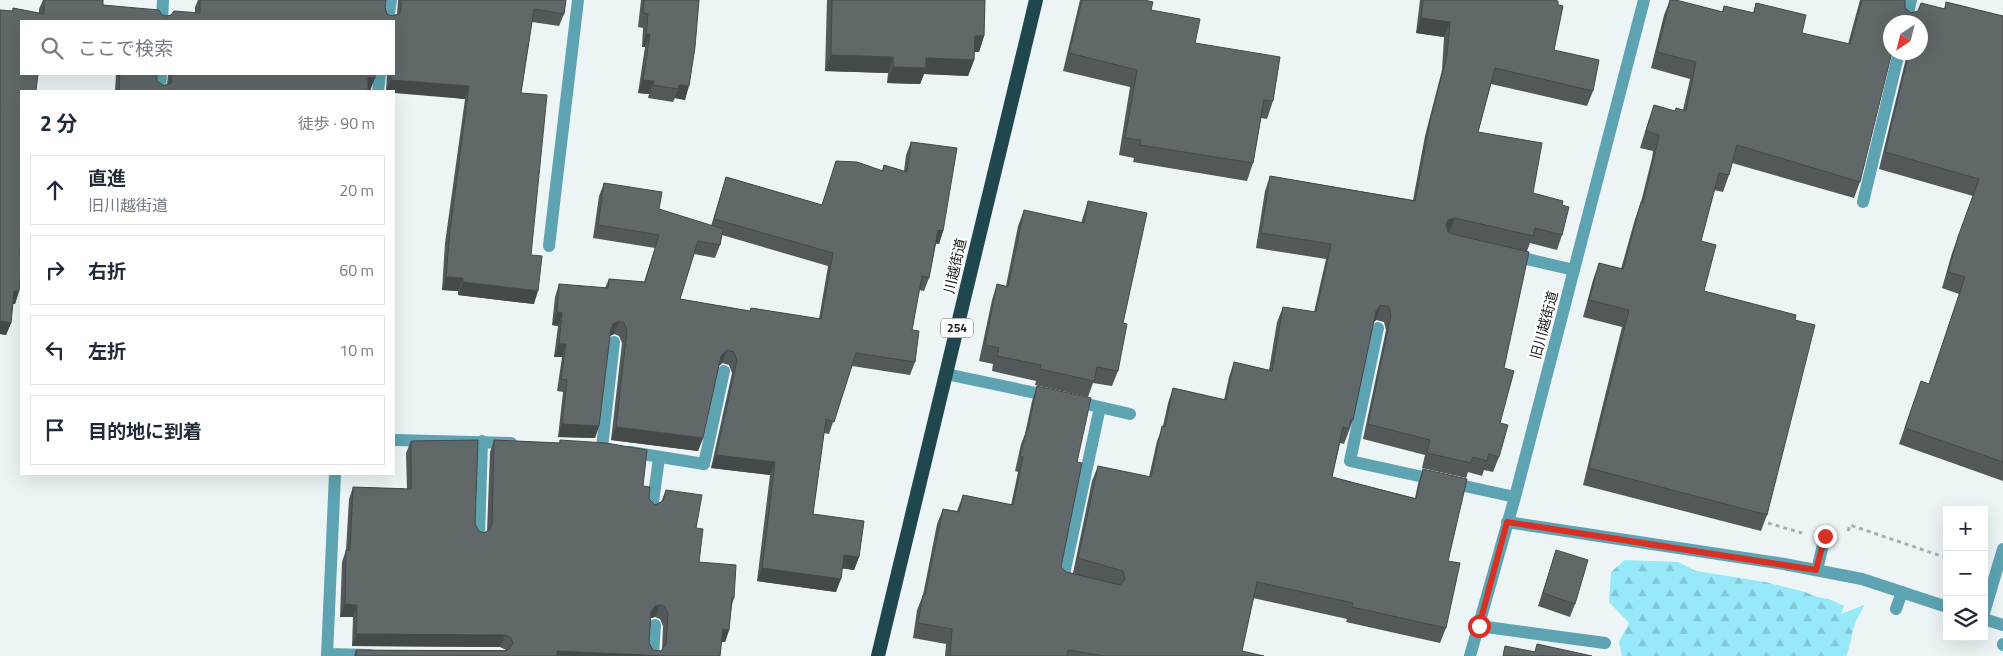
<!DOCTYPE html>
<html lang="ja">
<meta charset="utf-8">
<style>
body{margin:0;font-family:"Titillium Web","Noto Sans JP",sans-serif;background:#f2f2f3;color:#1f2937}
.controls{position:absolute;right:15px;bottom:15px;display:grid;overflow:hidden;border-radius:0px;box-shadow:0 5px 20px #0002}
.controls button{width:45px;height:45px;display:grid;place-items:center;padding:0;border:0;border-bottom:1px solid #e0e1e3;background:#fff;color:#1f2937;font:25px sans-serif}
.compass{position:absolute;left:1883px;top:15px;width:45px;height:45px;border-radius:50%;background:#fff;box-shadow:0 5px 20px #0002;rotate:215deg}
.stop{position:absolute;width:15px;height:15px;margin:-11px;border:4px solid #d93025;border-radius:50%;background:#fff}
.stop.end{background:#d93025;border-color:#fff;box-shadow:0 1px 5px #0008}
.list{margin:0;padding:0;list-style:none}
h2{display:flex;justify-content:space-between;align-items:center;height:65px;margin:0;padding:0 20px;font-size:21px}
h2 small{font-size:16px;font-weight:400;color:#747a83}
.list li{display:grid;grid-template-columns:32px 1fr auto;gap:15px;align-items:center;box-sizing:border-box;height:70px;margin:0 10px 10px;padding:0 10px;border:1px solid #e0e1e3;border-radius:0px}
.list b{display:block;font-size:19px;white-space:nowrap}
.list p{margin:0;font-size:16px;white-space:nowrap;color:#747a83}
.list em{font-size:16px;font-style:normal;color:#747a83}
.icon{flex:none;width:28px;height:28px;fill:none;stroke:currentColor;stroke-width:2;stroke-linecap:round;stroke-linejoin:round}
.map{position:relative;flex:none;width:2003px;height:656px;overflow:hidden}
.search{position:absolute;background:#fff;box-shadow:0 5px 20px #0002;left:20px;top:20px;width:375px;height:55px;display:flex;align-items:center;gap:12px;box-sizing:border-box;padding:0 18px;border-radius:0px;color:#747a83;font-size:19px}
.panel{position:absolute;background:#fff;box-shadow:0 5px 20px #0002;left:20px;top:90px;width:375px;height:385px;border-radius:0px}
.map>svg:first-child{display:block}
</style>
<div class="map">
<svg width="2003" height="656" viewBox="0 0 2003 656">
<defs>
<pattern id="forest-firs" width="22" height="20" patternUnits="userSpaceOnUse" patternTransform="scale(1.25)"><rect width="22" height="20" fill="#97e8f9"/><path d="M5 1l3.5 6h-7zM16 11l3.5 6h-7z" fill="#81c6d5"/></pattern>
</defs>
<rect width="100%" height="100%" fill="#ecf4f6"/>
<path fill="url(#forest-firs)" d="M1625 560 1678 562 1696 571 1765 582 1805 592 1817 597 1829 599 1844 606 1841 614 1864 605C1862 612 1857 617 1855 624 1851 634 1851 645 1846 656H1622L1619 642 1629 623 1609 602 1611 572Z"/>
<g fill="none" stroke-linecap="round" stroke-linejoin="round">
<path stroke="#a7aeaf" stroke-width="3" stroke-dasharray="4 4" stroke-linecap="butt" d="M1768 523 1802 533
M1848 531 1850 525 1947 558"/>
<path stroke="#5da3b1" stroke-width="12" d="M1906 22 1911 0
M1863 202 1899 52
M549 246 578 0
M1510 255 1574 270
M946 374 1050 396
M1074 401 1130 414
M602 447 614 342
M704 464 724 371
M652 509 659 458
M479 537 482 441
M1817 570 1825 536
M1068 581 1063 579 1100 407
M1896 609 1902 592
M1984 613 2003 549
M1479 626 1605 643
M327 654 370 655"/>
<path stroke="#5da3b1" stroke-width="12" d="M162 21 163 0
M388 21 391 0
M160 91 161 74
M378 91 380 74
M1378 328 1350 461 1515 497
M394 440 511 443
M630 452 704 464
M2003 644V645
M327 656 335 474
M653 656 655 625
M1470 656 1515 497 1644 0"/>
<path stroke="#5da3b1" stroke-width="12" d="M1507 522 1784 564 1862 579 1947 607
M1984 619 2003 625"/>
<path stroke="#20464e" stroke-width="14" d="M878 656 1036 0"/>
</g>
<path fill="#53595a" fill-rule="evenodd" d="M43 0H103V5L162 15 167 16 195 13V7L198 0H386L385 8 387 14 392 16 397 14 398 0H566L564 14 559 26 532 22 521 93 531 255 534 304 458 295V291L442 290 445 243 465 99 394 91H386L387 74H394V21H21L19 291 15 304H13L11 323 6 335 0 334V10L12 11 13 8 39 13V9Z
M641 0H699L685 100 675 98 673 102 648 98 649 94 638 93 645 47H642L643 28 638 27Z
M827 0H985L984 36 979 52H974V60L968 76 924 74 920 84 887 83 888 73 825 71Z
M1080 0H1144L1151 10 1273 101 1267 119 1261 118 1253 163 1247 181 1133 162 1134 158 1119 155 1130 87 1063 71Z
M1420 0H1552L1554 50 1593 91 1587 106 1491 84 1478 132 1533 193 1562 205V235L1557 250 1530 243 1527 251 1504 368 1500 423 1499 457 1493 472 1484 470 1482 476 1468 472 1466 478 1422 468 1425 455 1363 439 1386 330 1384 322 1376 320 1373 323 1353 420 1344 444 1340 443 1332 477 1415 498 1418 484 1423 469 1448 561 1446 628 1440 643 1346 622 1347 619 1253 598 1242 651 1264 656H945L946 644 913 638 917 610 923 595 937 524 943 509 957 511 963 495 1011 505 1018 472 1015 471 1021 444 1025 434 1032 401 1037 386 1077 462 1061 567 1066 572 1073 573 1092 481 1098 466 1149 477 1157 441 1163 426 1168 403 1173 388 1224 400 1229 377 1234 362 1269 370 1277 322 1283 307 1314 312 1326 259 1256 248 1265 191 1270 176 1413 200 1425 136 1442 70 1444 37 1416 33Z
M1670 0 1722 12 1724 6 1753 13 1756 3 1802 33 1848 44 1860 0H1905V8L1911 13 1944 9 1946 2 2003 16V481L1899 444 1915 398 1929 384 1959 294 1942 288 1952 253 1973 196 1879 169 1907 54V52H1920V22H1890L1860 182 1854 198 1732 163 1729 175 1723 192 1714 190 1701 241 1704 291 1795 320 1767 515 1761 531 1583 485 1622 327 1583 317 1593 280 1599 263 1621 269 1635 219 1641 202 1652 158 1653 151 1640 148 1648 122 1654 105 1675 111 1676 108 1683 110 1690 79 1651 68 1664 15Z
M116 74H157V81L164 86 167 85 168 74H375L370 91H115Z
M911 142 943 231 939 244 936 243 929 278 924 291 919 290 912 330 915 362 910 375 852 366 829 434 824 433 813 514 859 557 854 570 842 568 836 592 757 581 770 475 711 468 732 373 729 365 722 363 719 366 703 438 698 451 611 440 622 343 619 336 614 334 610 336 599 426 595 438 558 437 563 392 557 391 562 357H554L558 326 552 325 555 297 559 284 605 288 609 279 644 282 655 248 593 238 599 196 604 183 659 209 711 226 722 190 726 177 822 205 836 161 882 171 884 165 904 171 906 155ZM722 235 828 266 819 319 751 308 750 311 680 299 694 254 715 258 720 245Z
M1088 201 1123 323 1118 371 1112 386 1093 383 1088 397 1035 385 1036 381 992 371 993 364 979 361 992 300 997 284 1006 286 1018 226 1024 210 1081 223 1083 217Z
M494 440 559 443 560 440 643 486 649 499 655 505 661 502 666 490 696 528 699 562 734 598 732 605 729 630 725 642H721L720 656H354L356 650H506L500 647 352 646 353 617H340L342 562 346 550 349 499 353 487 407 489 406 453 411 441 475 524 479 531 484 533 487 531 490 452ZM655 617 660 619 663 626 662 650 661 651 653 650 649 643 651 618Z
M1556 550 1575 604 1570 617 1538 606Z"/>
<path fill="#44494a" d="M1421 18 1450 22 1444 37 1416 33Z
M646 34H650L645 47H642Z
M975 36H984L979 52H969Z
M831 55 893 57 888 73 825 71Z
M926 58 974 60 968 76 924 74 920 84 887 83 893 67Z
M368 78H375L370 91 363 90Z
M391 80 469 86 465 99 394 93V91H386Z
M643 80 654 81 649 94 638 93Z
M679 85 689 86 685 100 675 98Z
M1455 218 1449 233 1440 240 1448 220Z
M938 230 943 231 939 244 933 243Z
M446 277 463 278 458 291 442 290Z
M463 282 538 291 534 304 458 295Z
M14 291H19L15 304H10Z
M1381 305 1376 320 1370 326 1376 311Z
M557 312 562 313 558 326 552 325Z
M0 321 11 323 6 335 0 334Z
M619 321 614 334 608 337 613 324Z
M559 344H566L562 357H554Z
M727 350 722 363 716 369 721 356Z
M562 424 599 426 595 438 558 437Z
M616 427 703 438 698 451 611 440Z
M716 455 775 462 770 475 711 468Z
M844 555 859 557 854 570 839 568Z
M762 568 841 579 836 592 757 581Z
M345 604 357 605 353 617H340Z
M660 605 655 617 651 618V612L655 606Z
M723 629 729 630 725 642 718 641Z
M356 634 505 635 500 647 352 646Z
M557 651 665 656H555Z"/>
<path fill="#616869" stroke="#44494a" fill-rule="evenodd" d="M44 0H103V5L159 10 162 15 167 16 171 15 174 11 200 13V0H386L385 8 387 14 392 16 399 14 401 10V0H566L564 14 534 9 521 93 547 95 531 255 542 256 538 291 463 282V278L446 277 450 230 469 86 391 80V74H394V21H21V74H38L36 91H21V245L20 255H21V273L19 291H14L11 323 0 321V10L13 11V8L44 14Z
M644 0H699L695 47 689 86 679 85 678 89 653 85 654 81 643 80 650 34H646L648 14 643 13Z
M832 0H985L984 36H975L974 60 926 58V68L893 67V57L831 55Z
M1082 0H1144L1153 2 1151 10 1200 19 1195 43 1280 57 1273 101 1264 100 1253 163 1140 145 1141 140 1125 138 1137 70 1069 53Z
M1423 0H1552L1558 1V5L1563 6 1554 50 1599 60 1593 91 1495 68 1478 132 1542 143 1533 193 1563 201 1562 205 1569 207 1562 235 1535 228 1533 236 1455 218 1448 220 1446 225 1448 232 1452 234 1529 252 1504 368 1514 371 1500 423 1508 425 1499 457 1489 454 1487 461 1473 457 1471 463 1427 453 1430 440 1368 424 1391 315 1389 307 1381 305 1376 311 1353 420 1351 419 1349 429 1343 427 1332 477 1416 499 1423 469 1467 479 1448 561 1460 563 1446 628 1352 607 1353 603 1257 582 1242 651 1264 656H1104L1068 650 1067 656H950L952 629 918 623 923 595H925L943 509 959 512 963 495 1013 505 1023 457 1020 456 1027 429H1028L1037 386 1091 398 1077 462 1082 463 1061 567 1066 572 1120 585 1125 579 1123 571 1078 558 1098 466 1151 477 1162 426 1165 427 1173 388 1226 400 1234 362 1272 371 1283 307 1316 312 1331 244 1261 233 1270 176 1415 201 1430 121 1447 55 1450 22 1421 18Z
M1670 0H1676L1723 12 1724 6 1754 13 1756 3 1806 15 1802 33 1850 44 1862 0H1905V8L1911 13 1918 11 1921 3 1945 9 1946 2 2003 16V462L1905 428 1921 381 1929 384 1965 277 1948 272 1958 237 1979 179 1885 152 1909 52H1920V22H1890V52H1892L1860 182 1737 145 1729 175 1719 173 1701 241 1716 245 1704 291 1796 315 1795 320 1815 325 1767 515 1589 468 1629 310 1589 300 1599 263 1623 269 1641 202 1643 203 1658 141 1659 135 1646 131 1654 105 1675 111 1676 108 1686 111 1696 62 1657 52Z
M120 74H157V81L164 86 171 83 172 74H375V78H368V91H119Z
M911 142 957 148 943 231 938 230 929 278 922 276 912 330 919 331 915 362 856 353 834 422 826 419 813 514 864 521 859 557 844 555 841 579 762 568 775 462 716 455 737 360 734 352 727 350 721 356 703 438 616 427 627 330 624 323 619 321 613 324 611 328 599 426 562 424 567 380 561 379 566 344H559L562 313 557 312 559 284 608 288 609 279 645 282 659 235 598 225 604 183 662 192 659 209 723 229 720 245 698 241 680 299 750 311 751 308 821 319 833 253 714 219 726 177 822 205 836 161 857 162 883 171 884 165 907 172Z
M1088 201 1147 213 1123 323 1127 324 1118 371 1097 367 1094 381 1040 369 1041 365 997 356 999 348 985 345 997 284 1008 287 1024 210 1084 223Z
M478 440 475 524 479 531 484 533 490 529 492 525 494 440 560 443V440L606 443 647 450 643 486 650 487 649 499 655 505 663 501 666 490 702 495 696 528 703 529 699 562 736 565 734 598 732 597 729 630 723 629 720 656H665L557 651V656H356V650L504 651 509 649 513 643 511 638 505 635 356 634 357 605 345 604 346 550H350L353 487 411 489V441ZM660 605 664 606 668 613 666 644 661 651 653 650 649 643 651 612 655 606Z
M1556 550 1588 560 1575 604 1543 593Z
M1537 644 1592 656H1503L1505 646 1535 652Z"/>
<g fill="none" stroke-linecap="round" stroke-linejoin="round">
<path stroke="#d93025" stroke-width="6" d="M1479 626 1507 522 1816 570 1825 536"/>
</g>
<g text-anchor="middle" stroke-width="4.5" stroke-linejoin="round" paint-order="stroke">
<rect fill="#fff" stroke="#5c5e5f" stroke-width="1" x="941" y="318.5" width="32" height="19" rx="4"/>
<g font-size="12" font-weight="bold" fill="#16191a">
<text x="957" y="332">254</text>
</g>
<g font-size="14" fill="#16191a" stroke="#fff">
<text transform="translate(955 266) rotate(-77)" y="5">川越街道</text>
<text transform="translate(1544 325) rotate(-75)" y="5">旧川越街道</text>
</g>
</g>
</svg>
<div class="controls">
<button>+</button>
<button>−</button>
<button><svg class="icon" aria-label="layers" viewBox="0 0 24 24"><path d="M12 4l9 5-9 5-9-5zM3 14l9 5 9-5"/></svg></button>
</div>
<svg class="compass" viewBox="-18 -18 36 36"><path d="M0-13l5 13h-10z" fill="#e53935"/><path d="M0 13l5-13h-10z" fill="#747a83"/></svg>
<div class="stop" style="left:1479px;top:626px"></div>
<div class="stop end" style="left:1825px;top:536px"></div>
<div class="search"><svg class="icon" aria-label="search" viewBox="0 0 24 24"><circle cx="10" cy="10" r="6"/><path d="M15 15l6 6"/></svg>ここで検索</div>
<section class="panel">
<h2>2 分<small>徒歩 · 90 m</small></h2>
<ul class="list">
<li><svg class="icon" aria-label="ahead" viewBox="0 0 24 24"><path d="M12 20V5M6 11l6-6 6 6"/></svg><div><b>直進</b><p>旧川越街道</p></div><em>20 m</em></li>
<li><svg class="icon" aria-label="right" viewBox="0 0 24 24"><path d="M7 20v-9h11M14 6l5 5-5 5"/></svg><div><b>右折</b></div><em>60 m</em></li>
<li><svg class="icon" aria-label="left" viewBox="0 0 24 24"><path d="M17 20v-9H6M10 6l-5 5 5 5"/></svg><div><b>左折</b></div><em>10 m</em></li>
<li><svg class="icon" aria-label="arrive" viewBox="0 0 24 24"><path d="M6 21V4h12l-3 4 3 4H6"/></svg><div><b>目的地に到着</b></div></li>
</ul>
</section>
</div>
